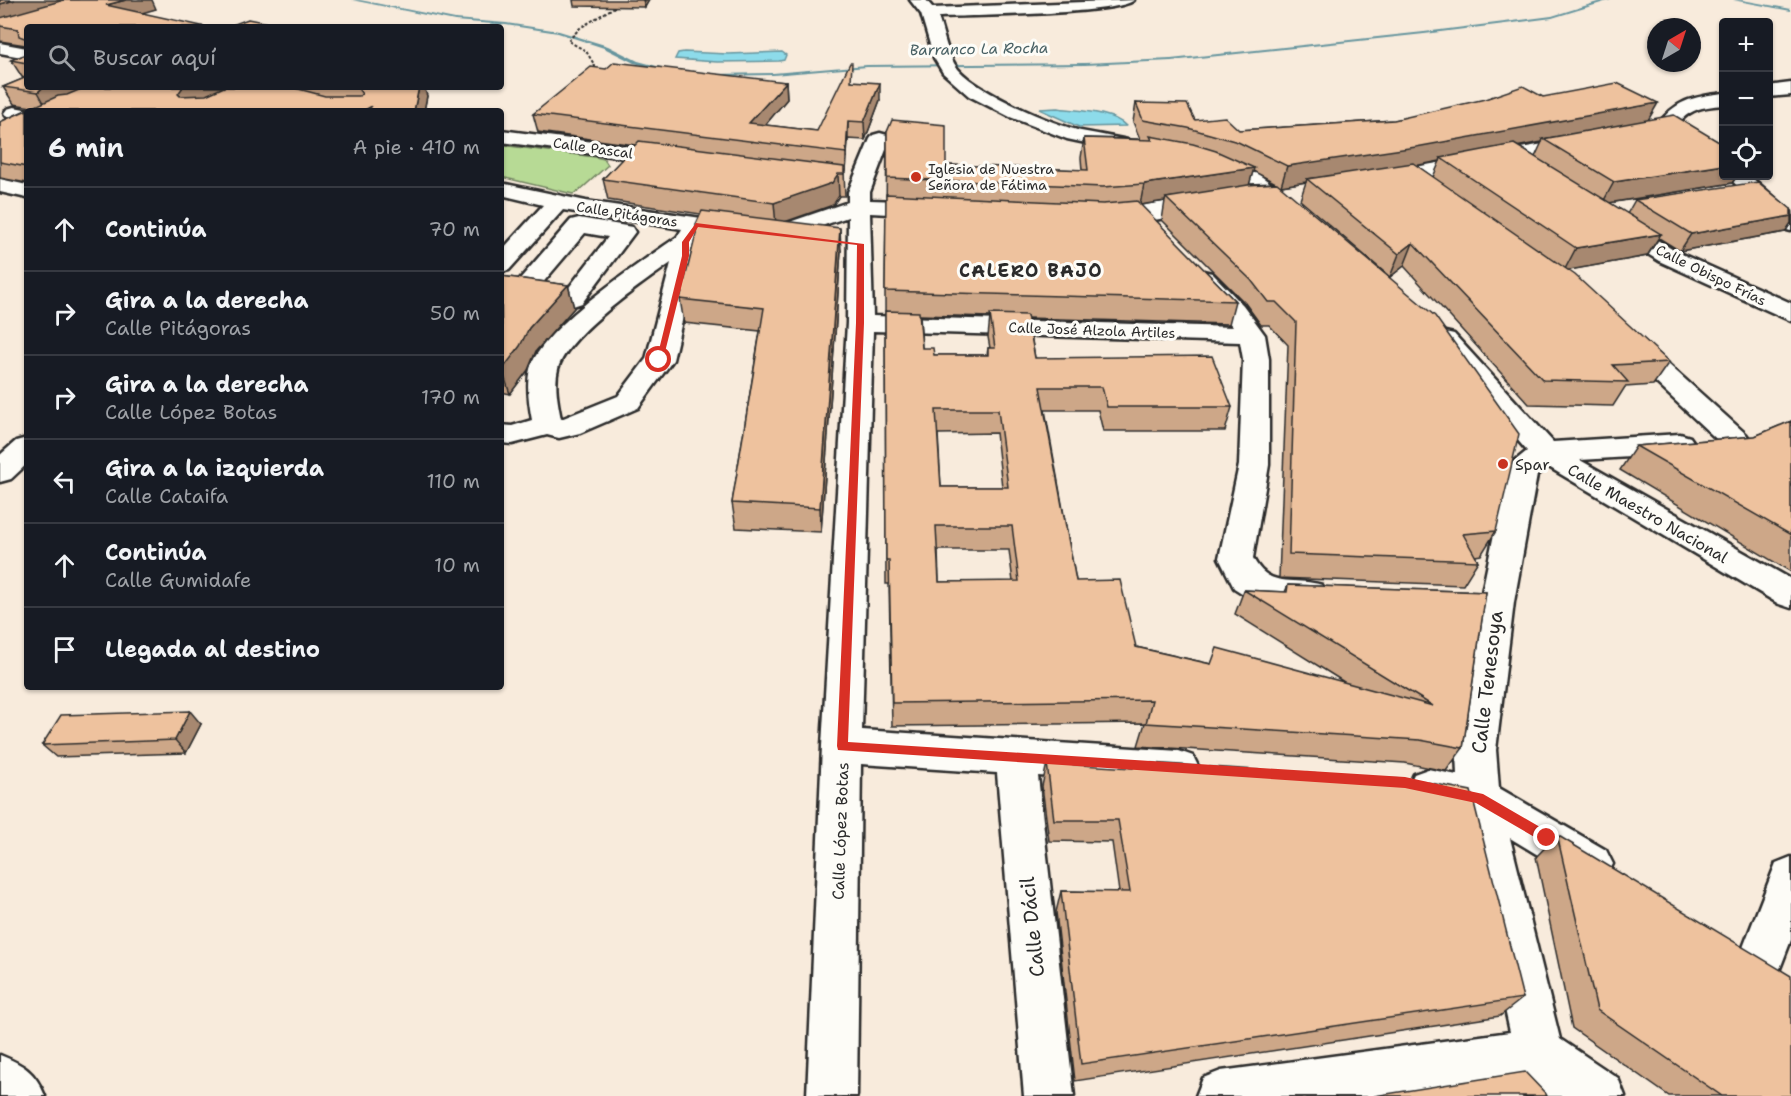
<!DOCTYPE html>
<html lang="es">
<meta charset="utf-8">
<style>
body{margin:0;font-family:"Shantell Sans",sans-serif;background:#242831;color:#f1f3f6}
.controls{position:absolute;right:18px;top:18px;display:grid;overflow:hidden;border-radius:6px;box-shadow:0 2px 4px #0004}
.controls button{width:54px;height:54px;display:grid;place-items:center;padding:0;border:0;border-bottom:2px solid #363941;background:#171b24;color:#f1f3f6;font:30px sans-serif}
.compass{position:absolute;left:1647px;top:18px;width:54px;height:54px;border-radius:50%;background:#171b24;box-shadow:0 2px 4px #0004;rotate:39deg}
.stop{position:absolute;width:18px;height:18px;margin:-14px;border:4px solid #d93025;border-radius:50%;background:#fff}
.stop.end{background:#d93025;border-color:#fff;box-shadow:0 2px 6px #0008}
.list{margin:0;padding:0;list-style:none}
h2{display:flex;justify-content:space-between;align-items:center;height:78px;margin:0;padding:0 24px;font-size:26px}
h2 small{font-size:20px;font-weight:400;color:#9ea1a6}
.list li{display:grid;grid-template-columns:39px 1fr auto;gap:18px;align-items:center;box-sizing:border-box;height:84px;padding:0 24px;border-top:2px solid #363941}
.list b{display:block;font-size:22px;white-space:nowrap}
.list p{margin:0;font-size:20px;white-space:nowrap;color:#9ea1a6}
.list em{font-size:20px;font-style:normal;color:#9ea1a6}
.icon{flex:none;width:33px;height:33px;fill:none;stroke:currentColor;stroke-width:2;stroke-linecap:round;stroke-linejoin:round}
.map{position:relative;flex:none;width:1791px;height:1096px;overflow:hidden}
.search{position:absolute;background:#171b24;box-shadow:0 2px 4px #0004;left:24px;top:24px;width:480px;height:66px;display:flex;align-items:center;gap:15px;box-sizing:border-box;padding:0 21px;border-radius:6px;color:#9ea1a6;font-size:22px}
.panel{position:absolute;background:#171b24;box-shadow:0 2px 4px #0004;left:24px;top:108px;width:480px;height:582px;border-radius:6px}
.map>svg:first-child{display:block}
</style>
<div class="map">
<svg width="1791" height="1096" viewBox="0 0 1791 1096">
<rect width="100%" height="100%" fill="#f8ebdc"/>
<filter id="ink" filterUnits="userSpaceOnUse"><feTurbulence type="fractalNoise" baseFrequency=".0167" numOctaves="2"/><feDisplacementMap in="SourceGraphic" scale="12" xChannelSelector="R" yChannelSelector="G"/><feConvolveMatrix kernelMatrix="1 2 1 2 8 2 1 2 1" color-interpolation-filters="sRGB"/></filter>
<g filter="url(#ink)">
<path fill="#b7da95" stroke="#718260" stroke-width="1.5" d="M501 145 595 157 604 159 608 165 579 191 573 194 501 177Z"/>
<path fill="#8ddbea" stroke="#66959e" stroke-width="1.5" d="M684 52 728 54 782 52 786 55 784 60 779 61 717 62 675 59 678 53Z
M1057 108C1078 111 1111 111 1126 126L1079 127 1039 109Z"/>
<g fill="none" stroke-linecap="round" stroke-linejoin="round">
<path fill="#66959e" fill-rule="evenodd" d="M352 0H360L455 19 506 23 559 31 608 46 638 61 668 69 666 70 634 63 604 48 558 33 506 25 455 21Z
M1604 0H1611L1552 18 1424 34 1171 61 1085 65 867 67 773 75 713 76 711 75 713 74 773 73 867 65 1085 63 1171 59 1424 32 1552 16Z
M1733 0H1742L1791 9V11Z"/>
<defs>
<path id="minor" d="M910 0H926L933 8 1134 0C1122 14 967 16 938 17 944 34 947 55 958 69 979 93 1050 123 1081 131 1101 135 1121 138 1140 143L1143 147 1140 151 1133 153 1067 139 1010 117 969 96 943 73 934 58 921 14Z
M0 43 27 48V58L0 53Z
M1791 83V95L1768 97V86Z
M1724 93V105C1712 106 1700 107 1690 113 1677 120 1676 135 1659 131L1656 127C1675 100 1692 97 1724 93Z
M14 107 35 111H27V120L7 117 4 113 7 109Z
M501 130 671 152 678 154 681 158 678 162 671 164 501 142Z
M880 133 887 135 890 139 870 192V200L931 202 939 204 942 209 939 214 931 216 870 213 873 316 1233 327 1191 278 1194 273 1203 271 1212 273 1243 305 1265 335 1269 359V465L1253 558C1269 590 1293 576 1322 585L1327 594 1322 603 1310 607 1268 606 1256 602 1234 588 1219 558 1239 465 1243 359 1240 342 873 331 862 730 1179 751 1193 756 1199 768 1193 780 1179 785 1038 776 1074 1096H1024L997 773 861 764 857 1096H807L822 746 847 323 848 217 777 241 769 239 766 234 769 229 848 202V192L870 139 873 135Z
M1582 137 1589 139 1592 143 1589 147 1382 185 1374 184 1371 179 1374 174 1382 173Z
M1210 155 1257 173 1306 210 1303 215 1295 217 1287 215 1243 181 1203 165 1200 161 1203 157Z
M1727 176H1750L1791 212V231L1783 229Z
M0 179 27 185V198L0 192Z
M501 183 586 201 715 220 723 222 726 227 723 232 715 234 703 232 697 242V256L673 360 638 408 580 433 559 438 547 435 512 444 501 443V425L512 426 532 420C529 404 526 385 530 369 542 327 640 263 677 237L682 229 563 210 509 270 501 272V251L543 205 501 195ZM671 263 646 359 618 396 561 419C558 404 554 385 558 369 567 335 643 283 671 263Z
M1209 195 1217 197 1220 202 1217 207C1188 214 1123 229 1095 222L1092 217 1095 212Z
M1614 216 1622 218 1675 251 1791 303V321L1659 261 1606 228 1603 223 1606 218Z
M579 218 632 227 635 232 582 303 573 306 513 297 510 292 513 287 571 220ZM585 233 608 237 567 290 540 286Z
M1445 332 1454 334 1553 442 1680 434 1690 437 1695 444 1690 451 1680 454 1580 460 1791 579V608L1779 604 1547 466 1537 475 1514 602 1496 750 1499 788 1606 850 1613 864 1606 878 1591 884 1576 878 1510 838 1560 1039 1618 1078 1625 1096H1524L1520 1080 1404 1096H1196L1203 1078 1221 1071 1510 1032 1462 812 1414 800 1408 787 1414 774 1428 769 1457 775 1456 750 1480 602 1507 471 1511 464 1527 451 1432 340 1436 334Z
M1629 335 1638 337 1746 434 1751 441 1746 448 1736 451 1726 448 1620 349 1616 343 1620 337Z
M27 438V464L11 479 0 482V455L16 441Z
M1791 857V940L1776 979 1760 986 1744 979 1737 963 1776 863Z
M0 1055C24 1065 35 1071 45 1096H0Z"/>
</defs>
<use href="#minor" stroke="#2b2b2b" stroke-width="5"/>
<path stroke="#2b2b2b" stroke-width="2" stroke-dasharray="3 2" stroke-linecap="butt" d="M593 72 595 66 586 51 568 41 580 28 626 0"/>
<use href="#minor" fill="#fdfcf7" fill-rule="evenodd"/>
</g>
<path fill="#cda788" stroke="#2b2b2b" stroke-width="1.5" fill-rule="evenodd" d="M0 0 156 9 27 27V48L25 45 0 41Z
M573 0H649L645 7 574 6Z
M27 54V87H424L427 96 424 111H27V183L0 178V122L32 107 14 104 3 87 25 78 22 77 11 60Z
M606 69 786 82 787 99 765 125 817 131 852 81 880 100 865 140 848 139 846 172 844 171 845 196H839L833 205 785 221 841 250 821 532 736 528 732 503 760 331 684 323 680 299 701 214 608 200 603 179 636 145 538 132 533 114Z
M1543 97 1649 120 1724 176H1737L1732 183 1609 203 1627 214 1635 200 1791 209V223L1785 232 1680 251 1659 238 1647 256 1568 270 1669 362 1653 385 1625 387 1613 406 1529 404 1404 266 1390 277 1300 200 1306 182 1281 186 1496 531 1481 555 1475 556 1478 561 1463 585 1279 578 1288 345 1269 325H1261L1245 303 1162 220 1165 201 1140 205 1235 301 1229 324 1028 318 1035 358 1232 407 1225 431H1103L1098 410H1045L1076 581 1136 647 1211 664 1344 682 1235 614 1244 590 1285 592 1288 585 1486 592 1463 748 1446 771 1405 763 1138 746 1145 723 892 726 889 584H886L885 291 887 132 946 165 1082 170 1081 158 1084 138 1140 139 1133 122 1136 103 1195 120 1239 130 1394 120ZM1542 142 1535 157 1517 146ZM1440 161 1433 177 1416 165ZM1253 171 1276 183 1249 184ZM920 315 990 317 988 337 990 348H988L987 355H934L922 348ZM996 433 1002 487H941L938 434ZM938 550H1009L1013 582H939Z
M501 276 568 285 574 308 536 351 528 370 510 394 501 392Z
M1791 421V572L1620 470 1636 446 1755 436Z
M201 724 186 753 56 757 42 745Z
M1047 763 1523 998 1500 1016 1075 1081 1056 912 1061 891 1119 892 1112 842 1049 841 1042 786Z
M1557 835 1791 1096H1669L1572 1028 1536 857Z"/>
<path fill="#a7886f" stroke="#2b2b2b" stroke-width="1.5" d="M15 0H79L0 23V4Z
M126 0H152L156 9 114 21 106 5Z
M643 0H649L645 7Z
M786 82 787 99 751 142 749 123Z
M880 83V100L865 140 864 122Z
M43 87H93L48 110 38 92Z
M182 87H228L191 105 178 94Z
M419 87H424L427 96 424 111H414Z
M1658 103 1647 122 1543 139 1542 142 1444 160 1441 158 1440 161 1409 167 1307 179 1306 182 1281 186 1287 166Z
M848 121V139L846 172V153Z
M1724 165V176H1737L1732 183 1602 204 1614 182Z
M1254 168 1248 189 1166 198 1165 201 1140 205 1144 184Z
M838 174 839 196 833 205 776 225 774 203Z
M1791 216V223L1785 232 1680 251 1691 234Z
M840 228 841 250 821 532 820 508Z
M1661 234 1647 256 1564 271 1576 248Z
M1413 243 1404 266 1390 277 1399 254Z
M568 285 574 308 536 351 528 370 510 394 502 370 529 328Z
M190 711 201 724 186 753 175 740Z"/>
<path fill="#eec29e" stroke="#2b2b2b" stroke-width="1.5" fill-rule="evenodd" d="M0 0H15L0 4Z
M64 0H126L106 5 206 27H27V39L19 36 18 29 0 26V18Z
M248 19 288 27H227Z
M27 54V63L11 60Z
M614 62 786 82 749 123 817 131 850 63H852L851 81 880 83 864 122 848 121 846 153 533 114 591 67 606 69Z
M27 77V87H43L38 92 3 87Z
M1617 83 1658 103 1416 147 1287 166 1238 142 1188 128 1143 120 1136 103 1187 104 1195 120 1225 117 1239 130 1394 120 1485 99 1523 86 1543 97Z
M86 87H183L178 94 180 96 206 95 224 87H291L325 96H359L362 94 357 87H356H419L414 111H367L372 106 363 111H27V167L0 162V122L58 96 67 95Z
M1674 115 1724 145V165L1614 182 1543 139Z
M892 120 946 125V165L1088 170 1084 138 1152 140 1150 136 1193 144 1216 151 1254 168 1144 184 1103 187 887 178V132Z
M639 141 844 167V174H838L832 183 774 203 603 179Z
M1514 144 1661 234 1576 248 1441 158Z
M1413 163 1575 275 1669 362 1613 365 1628 382 1543 380 1413 243 1399 254 1307 179Z
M1758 182 1791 209V216L1691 234 1635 200Z
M1277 183 1435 316 1519 434 1496 531 1463 534 1478 561 1289 554 1296 322 1276 302H1268L1251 280 1166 198 1248 185Z
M886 194 1103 204 1137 201 1235 301 885 291Z
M702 211 840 228 820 508 732 503 764 308 680 299 696 234V224Z
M501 276 568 285 529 328 520 346 502 370Z
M885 311 919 312 922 348H933L934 355H988V348H995L990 314 1027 315 1035 358 1212 356 1232 407H1107L1102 387H1040L1076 581 1120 580 1136 647 1211 664 1217 648 1433 706 1244 590 1287 592 1288 585 1486 592 1463 748 1420 740 1146 723 1152 700 892 703 889 560H886ZM936 410H998L1008 487H941ZM936 526H1012L1019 581 939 582Z
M1791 421V535L1636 446 1755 436Z
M190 711 175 740 42 745 61 715Z
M1135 762 1421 781 1471 791 1523 998 1081 1064 1061 891 1130 892 1118 820H1054L1047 763 1133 768Z
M1557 835 1791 976V1096H1722L1597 1010Z
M1525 1072 1546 1094 1547 1096H1374Z"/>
</g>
<path fill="#d93025" d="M696 223 864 244V323L848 742 1405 777 1483 794 1552 834 1553 838 1552 842H1543L1476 803 1405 788 838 750 837 746 856 323 857 245 698 227 689 242V256L663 360 656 362 682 256V242Z"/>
<g fill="#c8321e" stroke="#fdfcf7" stroke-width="2">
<circle cx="916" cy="177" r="6"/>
<circle cx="1503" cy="464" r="6"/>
</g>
<g text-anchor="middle" stroke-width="6" stroke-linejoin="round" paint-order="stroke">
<g font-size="14" fill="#2b2b2b" stroke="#fdfcf7">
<text transform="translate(593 148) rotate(8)" y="5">Calle Pascal</text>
<text transform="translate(627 214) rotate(9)" y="5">Calle Pitágoras</text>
<text transform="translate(1711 275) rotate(26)" y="5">Calle Obispo Frías</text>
<text transform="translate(1092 330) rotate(2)" y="5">Calle José Alzola Artiles</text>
</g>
<g font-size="14" fill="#2b2b2b" stroke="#fdfcf7" text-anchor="start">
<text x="928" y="174">Iglesia de Nuestra<tspan x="928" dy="16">Señora de Fátima</tspan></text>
</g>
<g font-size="15" font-style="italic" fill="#486064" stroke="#fdfcf7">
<text transform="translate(979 49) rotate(-1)" y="5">Barranco La Rocha</text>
</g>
<g font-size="16" fill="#2b2b2b" stroke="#fdfcf7" text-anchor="start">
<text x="1515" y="470">Spar</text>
</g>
<g font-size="16" fill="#2b2b2b" stroke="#fdfcf7">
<text transform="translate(1648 513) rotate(30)" y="6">Calle Maestro Nacional</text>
<text transform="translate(840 831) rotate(-88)" y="6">Calle López Botas</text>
</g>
<g font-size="18" font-weight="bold" letter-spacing="1.5" fill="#2b2b2b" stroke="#fdfcf7">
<text x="1031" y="277">CALERO BAJO</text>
</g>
<g font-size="20" fill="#2b2b2b" stroke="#fdfcf7">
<text transform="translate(1487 682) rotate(-83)" y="7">Calle Tenesoya</text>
<text transform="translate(1032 927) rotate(-96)" y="7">Calle Dácil</text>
</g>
</g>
</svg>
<div class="controls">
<button>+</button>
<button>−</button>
<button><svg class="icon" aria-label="locate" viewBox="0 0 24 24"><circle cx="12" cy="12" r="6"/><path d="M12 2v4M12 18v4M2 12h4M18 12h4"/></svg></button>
</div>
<svg class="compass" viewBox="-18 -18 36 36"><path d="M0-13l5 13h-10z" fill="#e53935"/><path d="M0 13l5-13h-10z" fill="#9ea1a6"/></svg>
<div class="stop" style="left:659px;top:360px"></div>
<div class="stop end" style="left:1547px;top:838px"></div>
<div class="search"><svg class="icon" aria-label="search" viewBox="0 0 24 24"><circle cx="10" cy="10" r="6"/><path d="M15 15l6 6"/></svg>Buscar aquí</div>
<section class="panel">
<h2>6 min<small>A pie · 410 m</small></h2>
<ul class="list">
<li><svg class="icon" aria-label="ahead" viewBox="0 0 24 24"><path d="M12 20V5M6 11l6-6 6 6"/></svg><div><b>Continúa</b></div><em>70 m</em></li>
<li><svg class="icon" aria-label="right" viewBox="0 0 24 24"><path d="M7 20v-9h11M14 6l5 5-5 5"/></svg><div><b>Gira a la derecha</b><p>Calle Pitágoras</p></div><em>50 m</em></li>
<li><svg class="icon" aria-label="right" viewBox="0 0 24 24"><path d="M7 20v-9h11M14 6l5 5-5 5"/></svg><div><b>Gira a la derecha</b><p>Calle López Botas</p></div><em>170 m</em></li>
<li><svg class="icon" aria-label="left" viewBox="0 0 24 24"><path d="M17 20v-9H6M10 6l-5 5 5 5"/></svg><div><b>Gira a la izquierda</b><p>Calle Cataifa</p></div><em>110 m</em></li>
<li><svg class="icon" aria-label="ahead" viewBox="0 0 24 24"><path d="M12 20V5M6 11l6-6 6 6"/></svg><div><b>Continúa</b><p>Calle Gumidafe</p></div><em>10 m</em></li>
<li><svg class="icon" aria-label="arrive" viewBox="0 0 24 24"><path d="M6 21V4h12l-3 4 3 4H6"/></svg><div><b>Llegada al destino</b></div></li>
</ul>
</section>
</div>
